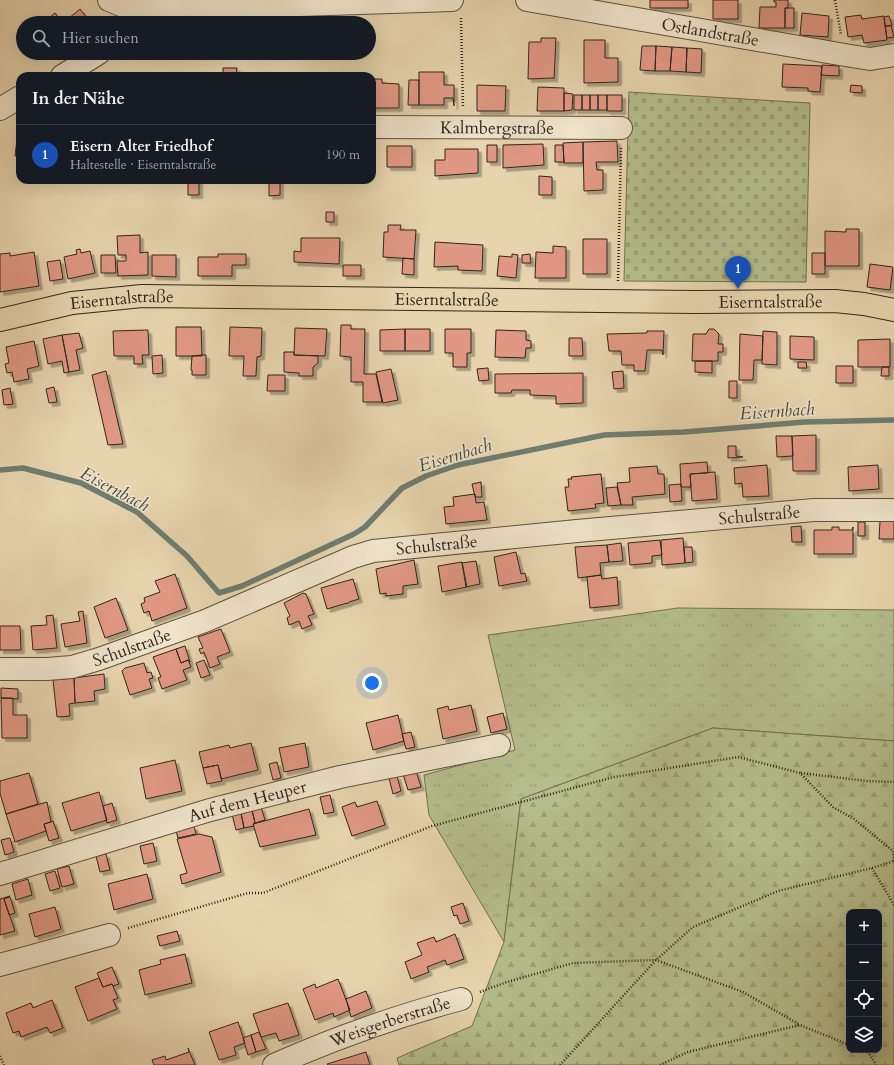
<!DOCTYPE html>
<html lang="de">
<meta charset="utf-8">
<style>
body{margin:0;font-family:Cardo,serif;background:#20242c;color:#f1f3f6}
.controls{position:absolute;right:12px;bottom:12px;display:grid;overflow:hidden;border-radius:8px;box-shadow:0 4px 16px #0002}
.controls button{width:36px;height:36px;display:grid;place-items:center;padding:0;border:0;border-bottom:1px solid #363941;background:#171b24;color:#f1f3f6;font:20px sans-serif}
.you{position:absolute;left:372px;top:683px;width:14px;height:14px;margin:-10px;border:3px solid #fff;border-radius:50%;background:#1a73e8;box-shadow:0 0 0 6px #1a73e833}
.badge{display:grid;place-items:center;width:26px;height:26px;border-radius:50%;background:#d93025;color:#fff;font-size:13px;font-weight:700}
.pin{position:absolute;translate:-50% -33px;filter:drop-shadow(0 1px 2px #0008)}
.pin::after{content:'';position:absolute;top:21px;width:14px;height:12px;background:inherit;clip-path:polygon(0 0,100% 0,50% 100%)}
.list{margin:0;padding:0;list-style:none}
h2{display:flex;justify-content:space-between;align-items:center;height:52px;margin:0;padding:0 16px;font-size:17px}
h2 small{font-size:13px;font-weight:400;color:#9ea1a6}
.list li{display:grid;grid-template-columns:26px 1fr auto;gap:12px;align-items:center;box-sizing:border-box;height:60px;padding:0 16px;border-top:1px solid #363941}
.list b{display:block;font-size:15px;white-space:nowrap}
.list p{margin:0;font-size:13px;white-space:nowrap;color:#9ea1a6}
.list em{font-size:13px;font-style:normal;color:#9ea1a6}
.icon{flex:none;width:22px;height:22px;fill:none;stroke:currentColor;stroke-width:2;stroke-linecap:round;stroke-linejoin:round}
.map{position:relative;flex:none;width:894px;height:1065px;overflow:hidden}
.search{position:absolute;background:#171b24;box-shadow:0 4px 16px #0002;left:16px;top:16px;width:360px;height:44px;display:flex;align-items:center;gap:10px;box-sizing:border-box;padding:0 14px;border-radius:22px;color:#9ea1a6;font-size:15px}
.panel{position:absolute;background:#171b24;box-shadow:0 4px 16px #0002;left:16px;top:72px;width:360px;height:112px;border-radius:12px}
.map>svg:first-child{display:block}
</style>
<div class="map">
<svg width="894" height="1065" viewBox="0 0 894 1065">
<defs>
<pattern id="grass-tufts" width="24" height="20" patternUnits="userSpaceOnUse"><rect width="24" height="20" fill="#b4bd8b"/><path d="M3 7l-1-3M5 7V3M7 7l1-3M15 17l-1-3M17 17v-4M19 17l1-3" fill="none" stroke="#9ba278"/></pattern>
<pattern id="forest-firs" width="22" height="20" patternUnits="userSpaceOnUse"><rect width="22" height="20" fill="#b4bd8b"/><path d="M5 1l3.5 6h-7zM16 11l3.5 6h-7z" fill="#9ba278"/></pattern>
<pattern id="cemetery-stones" width="16" height="16" patternUnits="userSpaceOnUse"><rect width="16" height="16" fill="#b4bd8b"/><path d="M2 7V4a2 2 0 0 1 4 0v3zM10 15v-3a2 2 0 0 1 4 0v3z" fill="#9ba278"/></pattern>
<filter id="shadow"><feDropShadow dx="3.5" dy="3.5" stdDeviation="0" flood-color="#0004"/></filter>
</defs>
<rect width="100%" height="100%" fill="#e7d4ad"/>
<filter id="stains"><feTurbulence type="fractalNoise" baseFrequency=".005" numOctaves="4"/><feColorMatrix values="0 0 0 0 .2 0 0 0 0 .09 0 0 0 0 .02 0 0 0 .5 -.17"/></filter>
<radialGradient id="worn" r=".72"><stop offset=".6" stop-color="#630" stop-opacity="0"/><stop offset="1" stop-color="#630" stop-opacity=".3"/></radialGradient>
<path fill="url(#grass-tufts)" stroke="#727154" d="M678 608 894 610V741L713 728 521 799 504 942 429 815 424 775 515 750 488 635Z"/>
<path fill="url(#forest-firs)" stroke="#727154" fill-rule="evenodd" d="M713 728 894 741V1065H399L397 1058 472 1026 504 942 521 799ZM849 912H879V1050H849Z"/>
<path fill="url(#cemetery-stones)" stroke="#727154" d="M629 92 810 103 806 282 624 281Z"/>
<g fill="none" stroke-linecap="round" stroke-linejoin="round">
<path stroke="#6e7d70" stroke-width="5.5" d="M0 470 23 468 81 483 137 512 187 556 219 593 242 586 354 534 365 527 402 488 426 476 458 465 604 435 684 432 805 422 894 420"/>
</g>
<path fill="#e19883" stroke="#30251e" filter="url(#shadow)" d="M650 0H688V8H650Z
M713 0H738V19H713Z
M774 0H788V8H785V28H759L760 7H776V2H774Z
M785 8H794V28H785Z
M80 9 91 23H63Z
M55 13 63 23H45L44 22Z
M802 13 829 16 828 37 800 35Z
M861 15 862 19 884 16 887 40 864 43 862 35 848 37 845 17Z
M889 16 892 25 885 26 884 17Z
M885 26H891L894 37 887 38Z
M541 38H556L554 79 553 78 528 79 529 42H541Z
M584 40H605V58H618V82L584 83Z
M642 46H656L655 71 640 70Z
M656 46 672 47 670 71H655Z
M672 47 687 48 686 72 670 71Z
M687 48 702 49 701 73 686 72Z
M783 64 822 66 820 92 808 91V88L782 87Z
M822 65 839 66V76L821 75Z
M223 68H237L236 76H223Z
M419 72H444V85H454V106L453 98H444V105H419Z
M159 73H174L179 76H159Z
M372 79H382V83L399 84V108H372Z
M409 80H419V105H408Z
M477 85 506 86 505 111H477Z
M851 85 862 86V93L850 92Z
M538 87 564 88V111H537Z
M564 93 573 94 572 110 564 111Z
M574 95H582V110H574Z
M582 95H590V110H582Z
M590 95H598V110H590Z
M598 95H607V110H598Z
M607 95H622V111H607Z
M18 131H20V156H15Z
M617 141 618 162H596L597 170H603V190L584 191 583 142Z
M583 142V163H564L563 143Z
M543 144 544 165 503 168V145Z
M487 145H497V162H487Z
M555 145H563L564 162H555Z
M387 146H412V167H387Z
M445 149H478V173L435 176V160H445Z
M539 176 552 177V195H539Z
M188 180H199V195H188Z
M269 180H280V195L269 196Z
M326 212H334V222H326Z
M388 225H401L400 230H416L414 259 383 257 384 232H388Z
M846 229H859V266H825V231L846 232Z
M140 235V253L148 252V275L118 276 117 261H126V255H118L117 236Z
M301 238H340L339 264 294 262V251L301 252Z
M583 239H607V274H583Z
M435 242 483 245 482 271 458 270V266L434 267Z
M553 246 566 247V278H535L536 252 553 253Z
M80 249 81 253 90 251 95 273 68 279 64 257 77 254 76 250Z
M34 252 39 286 0 292V254L10 253V256Z
M812 253H825V274H812Z
M218 254H246V265H232V276H198V257H218Z
M512 254 518 255 516 278 497 276 499 256 512 257Z
M530 254 531 263H522V255Z
M101 255H115L116 273H101Z
M152 255H176V277L152 276Z
M403 258 414 259V275L402 274Z
M60 260 63 279 50 281 47 262Z
M870 264 893 267 890 290 867 287Z
M343 265H361V276H343Z
M341 325H351V329H365L364 374H376L382 402H363V382H351V357L340 356Z
M176 327H201L202 356H176Z
M230 327 262 328 261 356 257 357 256 376H243L244 356H229Z
M295 328 327 329 325 356 294 355Z
M405 329V351H380V330Z
M405 329H430V351H405Z
M445 329H471V353H467V367H453V353H445Z
M709 329H714L719 334 718 344H723V352H718V361H692L693 334H706Z
M148 330 149 355H142L143 364H134V356H114L113 331Z
M496 330 526 331V340L531 341V348H526L525 358 495 357Z
M647 331H664L663 355 662 350H647L645 371H634V365H622L621 351H609L607 334 647 333Z
M763 331 777 332V365L762 364Z
M79 333 83 348 76 350 80 370 69 372 62 335Z
M740 334 763 336 762 360H754L753 380H739Z
M62 335 69 372 64 373 62 361 48 364 43 339Z
M790 336 814 337V360L790 359Z
M569 338H582L583 356H569Z
M890 339V367H858V340Z
M34 341 39 366 27 369 29 379 14 382 12 372 7 373 5 364 9 363 6 347Z
M284 352H294V355L318 356V363L313 367V376H299V373L284 372Z
M162 355 163 373 153 374 152 356Z
M202 355H206V375H192V370H191L192 356Z
M695 361H712V373L695 372Z
M798 362H806L807 368H798Z
M836 366H853V383H836Z
M882 367H889V376H881Z
M488 368 489 380 479 381 477 369Z
M391 369 398 400 383 403 376 372Z
M106 371 123 444 108 445 92 375Z
M623 371 624 388 614 389 612 372Z
M583 373V403L556 404V396L530 395V390H512L511 393H495V374Z
M268 375H285V391H267Z
M729 381H737V398H729Z
M54 387 57 402 49 403 46 389Z
M10 388 13 404 4 405 2 390Z
M816 435V471H793L792 436Z
M776 436H792L793 456 777 457Z
M728 446H736V456L743 457 728 458Z
M707 462 708 473 690 474 691 487H681L680 464Z
M767 465 769 496 743 497 742 483 735 484 734 468Z
M878 465 879 489 849 491 848 467Z
M657 466 658 474H664L665 494 632 497 633 505H621L617 483 630 482 629 468Z
M715 472 717 499 692 501 690 474Z
M601 474 604 503 595 504 596 508 568 511 565 487H569L568 479H572L571 477Z
M481 482 482 497H475L472 484Z
M681 484 682 501 670 502 669 485Z
M617 487 621 505 608 506 606 488Z
M475 494 476 503 484 502 487 520 446 524 444 507 454 506 453 497Z
M880 521H894V539H879Z
M858 522H865V536H858Z
M801 526 802 542H792L791 527Z
M832 527H839V530H852L853 527V554H814V530H832Z
M683 538 685 563 662 565 661 540Z
M660 540 662 555 652 556V563L630 565 628 543Z
M621 543 623 561 609 562 607 545Z
M607 545 609 562 600 563 601 575 578 578 575 547Z
M684 547H692L693 562 685 563Z
M516 552 521 574 525 573 527 581 499 586 494 557Z
M414 560 418 584 403 586V594L386 596V593L380 594 376 569Z
M476 561 480 584 466 587 462 563Z
M462 562 467 587 442 592 438 566Z
M175 574 187 608 152 621 149 611 144 613 141 604 145 602 144 598 160 592 155 581Z
M601 575 602 579 617 577 619 605 590 608 587 577Z
M353 579 359 599 349 602 347 604V603L327 609 321 588Z
M303 593 306 594 314 614 308 616 312 625 302 629 299 621 289 625 287 618 290 616 284 603Z
M116 598 128 630 105 638 94 607Z
M83 611 87 643 65 647 61 624 80 621 78 612Z
M53 615 57 648 33 650 31 626 47 625 46 616Z
M0 626H20L21 650H0Z
M221 629 230 652 217 657 220 664 210 668 204 652 201 654 199 649 203 648 198 637Z
M185 646 190 662 188 660 181 663 176 649Z
M176 649 181 663 188 660 189 662 191 667 183 670 187 680 162 689 158 678 161 677 153 657Z
M204 660 210 675 201 678 196 663Z
M144 663 147 673 151 672 153 678 149 679 152 688 130 695 122 671 125 668Z
M104 674 105 689 94 691 95 701 75 703 74 678Z
M74 678 75 703 69 704 70 716 57 717 53 680Z
M1 688 18 689V699L1 698Z
M1 698H13V715H27V738H2Z
M471 705 477 731 443 739 437 709 448 706 449 710Z
M503 713 507 729 491 733 487 717Z
M398 715 404 741 373 750 366 723Z
M411 732 415 747 406 749 402 734Z
M251 743 258 770 221 779 218 765 203 768 199 752 229 745 230 748Z
M305 743 309 767 284 772 279 748Z
M175 760 182 791 146 799 140 768Z
M277 762 281 778 273 780 269 764Z
M218 765 222 781 207 784 203 768Z
M416 771 421 787 408 790 403 774Z
M29 773 38 804 6 814 0 793V781Z
M397 776 401 791 393 794 389 778Z
M99 792 107 820 71 831 62 803Z
M330 795 334 812 324 814 320 797Z
M377 801 385 825 352 836 342 807 355 802 357 807Z
M47 802 51 822 44 824 46 831 15 842 6 814Z
M112 803 117 820 107 823 103 806Z
M261 807 265 820 255 823 252 810Z
M309 809 316 835 260 847 253 824Z
M252 810 255 823 253 824 254 826 244 828 241 813Z
M241 813 244 828 236 830 232 814Z
M53 821 59 838 49 841 44 824Z
M194 826 196 834 178 838 176 831Z
M199 834 212 837 221 872 182 884 180 875 187 873 177 839Z
M10 838 14 852 5 855 1 840Z
M153 843 157 861 144 864 140 846Z
M106 854 110 870 100 872 96 856Z
M69 866 74 884 62 887 57 869Z
M55 871 60 888 50 891 45 874Z
M147 874 153 899 114 910 108 884Z
M28 879 32 895 16 900 12 884Z
M10 896 4 899 15 931 0 935V899Z
M10 897 15 913 9 915 4 899Z
M463 903 469 921 460 924 457 915 454 916 451 907Z
M55 907 61 929 35 937 29 914Z
M177 931 180 941 160 946 157 936Z
M455 934 464 959 447 965 445 960 427 967 429 972 411 979 405 962 422 955 417 943 434 937 436 942Z
M185 954 192 983 145 995 139 970 161 964 160 960Z
M112 967 119 984 113 986 112 984 103 987 97 973Z
M99 978 103 987 112 984 118 998 113 1000 117 1009 88 1021 75 987Z
M338 979 350 1010 334 1017 333 1013 315 1020 303 989 315 984 316 988Z
M366 991 372 1008 351 1017 346 999Z
M52 1000 63 1028 50 1033 47 1027 21 1037 19 1031 13 1033 6 1013 31 1003 33 1008Z
M288 1003 299 1035 279 1041 276 1033 261 1037 253 1014Z
M238 1022 245 1043 234 1047 236 1055 219 1060 209 1032Z
M259 1032 266 1049 256 1052 251 1035Z
M251 1035 256 1052 248 1055 243 1038Z
M188 1048 195 1065H154L152 1060 165 1056 166 1060 189 1052Z
M366 1052 370 1065H328L327 1064Z"/>
<g fill="none" stroke-linecap="round" stroke-linejoin="round">
<defs>
<g id="minor">
<path d="M109 0 128 8 149 10 452 0"/>
<path id="s1" d="M527 0 845 55 870 59 894 55"/>
<path d="M62 76 99 53"/>
<path d="M0 109 20 97"/>
<path id="s2" d="M372 127 621 128"/>
<path id="s3" d="M0 669H47L72 667 99 659 205 621 353 557 373 551 577 531 814 510H894"/>
<path id="s4" d="M0 874 210 810 340 777 499 745"/>
<path d="M0 965 109 935"/>
<path id="s5" d="M274 1065C335 1038 397 1016 461 999"/>
</g>
<g id="major">
<path id="s6" d="M0 320 72 303 142 296 695 302 835 301 864 304 894 310"/>
</g>
</defs>
<use href="#minor" stroke="#5e5142" stroke-width="24"/>
<use href="#major" stroke="#30251e" stroke-width="24"/>
<path stroke="#30251e" stroke-width="2.5" stroke-dasharray="1 2" stroke-linecap="butt" d="M835 0 841 35
M461 18 463 107
M618 281 621 148
M801 773 867 781 894 782
M872 868 894 905
M128 928 248 893H263L432 826 614 777 738 757 800 773 833 807 854 819 893 851 894 861
M480 992 507 982 573 963 656 960 743 992 800 1025
M862 1050 869 1053 876 1065
M0 1056 4 1065
M560 1065 656 960 693 927 778 891 872 868 894 861
M660 1065 688 1052 800 1025 849 1045"/>
<use href="#minor" stroke="#efe3ca" stroke-width="22"/>
<use href="#major" stroke="#e7d4ad" stroke-width="22"/>
</g>
<g text-anchor="middle" stroke-width="3" stroke-linejoin="round" paint-order="stroke">
<g font-size="17" fill="#30251e" stroke="#efe3ca">
<text dy="6" stroke="none"><textPath href="#s1" startOffset="186">Ostlandstraße</textPath></text>
<text dy="6" stroke="none"><textPath href="#s2" startOffset="125">Kalmbergstraße</textPath></text>
<text dy="6" stroke="none"><textPath href="#s6" startOffset="449">Eiserntalstraße</textPath></text>
<text dy="6" stroke="none"><textPath href="#s6" startOffset="124">Eiserntalstraße</textPath></text>
<text dy="6" stroke="none"><textPath href="#s6" startOffset="773">Eiserntalstraße</textPath></text>
<text dy="6" stroke="none"><textPath href="#s3" startOffset="783">Schulstraße</textPath></text>
<text dy="6" stroke="none"><textPath href="#s3" startOffset="459">Schulstraße</textPath></text>
<text dy="6" stroke="none"><textPath href="#s3" startOffset="135">Schulstraße</textPath></text>
<text dy="6" stroke="none"><textPath href="#s4" startOffset="258">Auf dem Heuper</textPath></text>
<text dy="6" stroke="none"><textPath href="#s5" startOffset="124">Weisgerberstraße</textPath></text>
</g>
<g font-size="18" font-style="italic" fill="#4a4a40" stroke="#efe3ca">
<text transform="translate(777 411) rotate(-4)" y="6">Eisernbach</text>
<text transform="translate(455 455) rotate(-17)" y="6">Eisernbach</text>
<text transform="translate(115 489) rotate(28)" y="6">Eisernbach</text>
</g>
</g>
<rect width="100%" height="100%" filter="url(#stains)"/>
<rect width="100%" height="100%" fill="url(#worn)"/>
</svg>
<div class="controls">
<button>+</button>
<button>−</button>
<button><svg class="icon" aria-label="locate" viewBox="0 0 24 24"><circle cx="12" cy="12" r="6"/><path d="M12 2v4M12 18v4M2 12h4M18 12h4"/></svg></button>
<button><svg class="icon" aria-label="layers" viewBox="0 0 24 24"><path d="M12 4l9 5-9 5-9-5zM3 14l9 5 9-5"/></svg></button>
</div>
<div class="you"></div>
<div class="pin badge" style="left:738px;top:289px;background:#1a4fb4">1</div>
<div class="search"><svg class="icon" aria-label="search" viewBox="0 0 24 24"><circle cx="10" cy="10" r="6"/><path d="M15 15l6 6"/></svg>Hier suchen</div>
<section class="panel">
<h2>In der Nähe<small></small></h2>
<ul class="list">
<li><span class="badge" style="background:#1a4fb4">1</span><div><b>Eisern Alter Friedhof</b><p>Haltestelle · Eiserntalstraße</p></div><em>190 m</em></li>
</ul>
</section>
</div>
